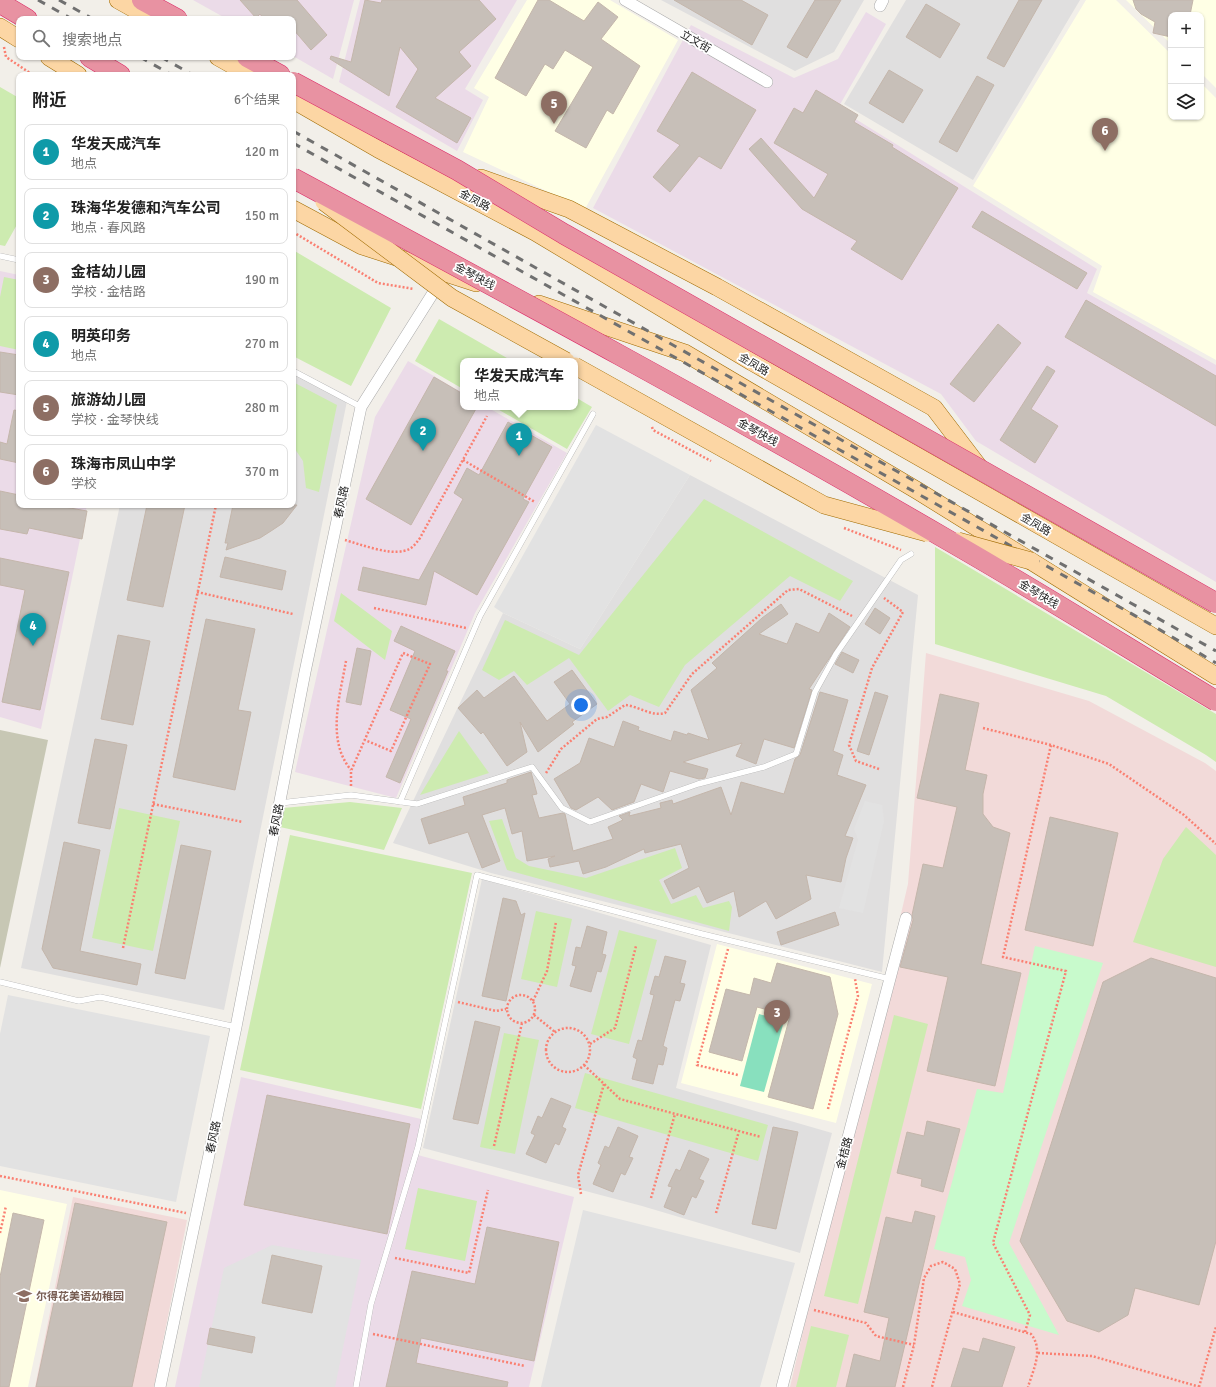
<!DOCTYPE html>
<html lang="zh">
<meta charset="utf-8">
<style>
body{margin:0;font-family:Signika,"Noto Sans SC",sans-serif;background:#f2f2f2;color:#222}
.controls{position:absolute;right:12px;top:12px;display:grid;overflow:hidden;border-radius:8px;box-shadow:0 1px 3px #0004}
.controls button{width:36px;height:36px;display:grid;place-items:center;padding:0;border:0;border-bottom:1px solid #e0e0e0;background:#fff;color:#222;font:20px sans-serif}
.you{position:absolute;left:581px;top:705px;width:14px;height:14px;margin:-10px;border:3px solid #fff;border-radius:50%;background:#1a73e8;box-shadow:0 0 0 6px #1a73e833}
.badge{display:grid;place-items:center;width:26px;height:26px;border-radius:50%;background:#d40000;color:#fff;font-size:13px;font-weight:700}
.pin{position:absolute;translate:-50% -33px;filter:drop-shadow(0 1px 2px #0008)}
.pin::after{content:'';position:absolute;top:21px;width:14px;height:12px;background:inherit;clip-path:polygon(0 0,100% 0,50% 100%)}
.popup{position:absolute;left:460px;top:358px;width:118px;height:52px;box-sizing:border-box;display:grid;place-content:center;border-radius:8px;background:#fff;filter:drop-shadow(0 1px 3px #0005);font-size:13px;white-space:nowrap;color:#767676}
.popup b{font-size:15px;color:#222}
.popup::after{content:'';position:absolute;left:50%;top:100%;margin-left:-8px;border:8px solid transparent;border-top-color:#fff}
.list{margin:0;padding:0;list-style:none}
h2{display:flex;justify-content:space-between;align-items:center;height:52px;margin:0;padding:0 16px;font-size:17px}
h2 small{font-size:13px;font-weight:400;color:#767676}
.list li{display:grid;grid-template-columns:26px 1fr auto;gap:12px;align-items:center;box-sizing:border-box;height:56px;margin:0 8px 8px;padding:0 8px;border:1px solid #e0e0e0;border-radius:8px}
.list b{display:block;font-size:15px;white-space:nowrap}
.list p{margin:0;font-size:13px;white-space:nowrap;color:#767676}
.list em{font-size:13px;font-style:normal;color:#767676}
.icon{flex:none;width:22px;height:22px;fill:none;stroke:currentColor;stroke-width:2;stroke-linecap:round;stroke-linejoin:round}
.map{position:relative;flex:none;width:1216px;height:1387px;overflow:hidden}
.search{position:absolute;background:#fff;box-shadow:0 1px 3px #0004;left:16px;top:16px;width:280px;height:44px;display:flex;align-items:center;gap:10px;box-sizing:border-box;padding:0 14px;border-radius:8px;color:#767676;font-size:15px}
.panel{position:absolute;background:#fff;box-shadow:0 1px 3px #0004;left:16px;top:72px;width:280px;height:436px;border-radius:8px}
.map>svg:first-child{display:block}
</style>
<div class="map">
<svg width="1216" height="1387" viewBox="0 0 1216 1387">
<rect width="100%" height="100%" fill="#f2efe9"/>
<path fill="#e0dfdf" d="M661 0H864L834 52 795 71Z
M906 0H1080L973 180 844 104Z
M293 368 348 396 224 1010 21 968 120 505H293Z
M690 475 918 595 882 972 491 873 393 843 503 613 580 649Z
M482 879 711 945 676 1088 832 1133 800 1253 642 1206 423 1148Z"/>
<path fill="#f2dad9" d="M926 653 1089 701 1205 763 1216 771V1387H790L908 884Z
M73 1197 187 1220 154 1387H35Z"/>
<path fill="#ebdbe8" d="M193 0H354L333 79 293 56V19H227Z
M360 0H517L465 89 483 100 457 151 339 82Z
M866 12 886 24 838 108 1097 269 1087 293 1216 365V582L976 441 941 394 593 208 691 25 794 78 838 59Z
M0 271 19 275V505H87L41 729 0 717Z
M408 361 463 393V407H487L567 453 475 613 396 798 295 772 375 417Z
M241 1077 421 1119 414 1154 574 1197 529 1387H175Z"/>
<path fill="#ffffe5" d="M527 0H610L678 40 585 209 463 152 489 97 474 88Z
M1086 0H1116L1171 54V117H1201V83L1216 98V360L1093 292 1102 266 973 186Z
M1126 0H1216V88L1201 73V15H1171V44Z
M717 944 872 984 836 1123 681 1083Z
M0 1190 67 1204 28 1387H0Z"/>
<path fill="#c7c7b4" d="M0 730 48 740 0 968Z"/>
<path fill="#cdebb0" d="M0 87 19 98V221L5 246 0 245Z
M293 250 391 308 351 386 293 356Z
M4 277 19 280V350L0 346V297Z
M439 319 512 361H463V389L415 361Z
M293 382 337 405 319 492 306 488 303 461 293 446Z
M575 397 592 407 567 449 494 407H575Z
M704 499 853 581 840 601 790 576 685 665 659 707 630 695 608 711 569 658 527 685 514 671 499 680 482 670 505 620 579 655Z
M935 547 1216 714V762L1206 755 1106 696 935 644Z
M341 593 392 631 385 660 334 621Z
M459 731 489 773 420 795Z
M350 802 402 808 384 850 280 827 283 808Z
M119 808 180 821 153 951 92 938Z
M502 819 516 858 529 866 586 878 675 848 682 868 659 880 671 904 696 895 703 908 729 901 732 907 729 931 507 870 489 821Z
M1186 827 1216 855V967L1133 942 1163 859Z
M290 835 472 873 421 1109 240 1070Z
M536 911 572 919 557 987 521 979Z
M619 930 657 940 629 1044 591 1034Z
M894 1015 928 1024 858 1304 824 1296Z
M504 1033 539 1040 515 1154 480 1147Z
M585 1073 768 1125 758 1161 575 1108Z
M418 1188 477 1201 465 1261 405 1249Z
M811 1326 849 1335 836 1387H796Z"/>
<path fill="#c8facc" d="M1035 946 1103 963 1009 1243 1059 1335 962 1306 971 1280 965 1257 934 1249 977 1089 1003 1093Z"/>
<path fill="#88e0be" d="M759 1014 784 1021 764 1092 740 1086Z"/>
<path fill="#e2e2e2" d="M596 425 690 475 580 649 503 613 494 607Z
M865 801 882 805 884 821 863 913 839 908 858 840 854 829Z
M8 995 210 1036 176 1202 0 1166V1034Z
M583 1210 795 1263 760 1387H541Z
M272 1245 361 1260 335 1387H199L224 1268Z"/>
<path fill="#c7bfb8" stroke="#c4b6ab" d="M240 0H297L327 35 311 50 293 29V19H264L260 14 256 18Z
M365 0 381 3 382 0H479L496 19 459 52 471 66 435 98 471 118 457 143 396 107 418 69 400 47 389 96 330 59 331 56 351 62Z
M538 0H549L584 21 598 2 618 17 601 39 640 66 613 114 607 110 586 148 555 131 593 67 565 50 553 69 545 64 526 96 495 78Z
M674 0H741L768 15 752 45Z
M815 0H841L807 58 787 47Z
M1019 0H1042L1004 67 987 58Z
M1133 0H1193L1190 15H1171V37L1153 33 1155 22 1141 14 1136 9Z
M926 4 960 24 940 58 906 37Z
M889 70 923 90 903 123 869 103Z
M692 72 756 110 721 169 699 156 670 192 653 177 680 145 657 131Z
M977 76 994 85 957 152 939 142Z
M816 90 858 115 854 122 893 145 892 147 958 188 902 280 851 249 857 241 802 209 749 149 761 138 814 198 828 174 774 143 794 108 803 113Z
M982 211 1087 273 1077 289 972 227Z
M1086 300 1216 376V426L1065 337Z
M998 324 1021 343 974 402 950 384Z
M0 352 19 355V395L0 392Z
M1047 366 1055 371 1031 409 1058 426 1035 463 1000 440Z
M434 377 463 394V407H477L411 525 366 499Z
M14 410 19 411V463L0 459V442L7 444Z
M508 422 552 447 523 499 529 502 477 595 434 571 426 605 358 590 363 567 419 580 463 499 454 493 467 468 479 475Z
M0 491 19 495V505H53L87 511 82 539 29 528 27 534 0 529Z
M147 505H185L163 607 127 600Z
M233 505H297L283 523 271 531 260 538 226 550 228 543H225Z
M225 557 286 571 282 590 220 577Z
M0 558 69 572 40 710 2 702 25 590 0 585Z
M781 604 788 614 759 634 787 644 796 623 819 633 829 613 850 627 809 689 812 690 794 748 764 739 756 764 736 756 742 743 683 762 708 769 705 778 699 779 670 771 663 792 641 784 634 802 612 810 598 797 576 810 571 808 554 779 580 763 589 738 614 747 623 721 639 727 638 730 671 741 674 731 687 735 688 733 709 740 691 690 717 668 712 663 762 618Z
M875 608 890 618 880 634 865 624Z
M206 619 255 629 238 710 251 712 235 790 173 777Z
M401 626 455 651 446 671H448L400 783 386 777 411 719 390 710 415 651 394 641Z
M118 635 150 641 133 725 101 719Z
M357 648 371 651 361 705 346 702Z
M842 652 859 660 853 673 835 664Z
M572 670 597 704 572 722 574 724 538 752 520 722 527 752 507 766 483 732 481 734 458 708 477 690 484 698 514 676 547 721 570 704 554 682Z
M820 692 848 700 833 751 843 755 837 775 866 785 845 836 853 838 846 858 841 882 806 875 811 899 776 919 766 901 739 917 734 891 707 903 699 886 673 899 664 881 689 868 681 844 645 853 644 849 606 867 583 874 579 861 550 867 548 859 555 856 527 861 522 831 512 834 505 808 482 815 500 861 482 868 468 832 429 844 421 819 465 805 463 797 507 783V780L531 772 537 794 532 795 539 818 563 813 565 814 573 851 613 839 608 827 623 820 619 816 630 812 629 816 661 808 660 803 672 800 673 804 721 787 731 815 741 782 784 794 795 759 800 755Z
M875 692 888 696 869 755 857 751Z
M940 694 979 703 965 770 987 775 983 794V814L993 827 1010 833 981 964 1021 973 995 1086 927 1071 948 977 900 967 913 920 912 915 923 864 943 868 957 807 917 798Z
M95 739 127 745 110 829 78 823Z
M1050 817 1118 833 1093 946 1025 930Z
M64 842 100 850 80 951 141 964 137 985 53 968 42 949Z
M181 845 211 851 185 979 155 973Z
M503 898 516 901 521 915 525 913 506 1001 482 996Z
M835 912 839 925 781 945 777 932Z
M587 926 607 932 602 954 606 955 601 972 597 971 591 992 570 986 576 966 572 965 576 947 581 948Z
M665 956 686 961 680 983 685 984 680 1001 675 1000 663 1046 667 1048 663 1065 658 1064 653 1084 632 1079 637 1059 633 1057 638 1040 642 1041 654 995 650 994 655 976 659 977Z
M1151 958 1216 978V1241L1199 1305 1135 1288 1128 1315 1099 1332 1067 1321 1020 1241 1103 982Z
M777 963 830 977 838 1014 813 1109 768 1097 790 1016 757 1007 742 1061 709 1052 726 989 750 995 754 978 771 983Z
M475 1021 500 1027 478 1124 453 1119Z
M267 1095 410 1124 387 1234 244 1205Z
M551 1098 571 1106 562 1127 566 1129 559 1145 555 1143 546 1163 526 1154 535 1135 531 1133 538 1116 542 1118Z
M927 1121 960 1129 943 1192 921 1186 922 1179 897 1173 907 1132 924 1136Z
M618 1127 638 1136 629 1157 633 1158 625 1175 621 1173 613 1192 593 1184 601 1165 598 1163 605 1146 609 1148Z
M773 1127 798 1132 776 1229 752 1224Z
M689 1150 709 1159 699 1179 704 1181 696 1198 692 1196 684 1215 664 1207 672 1187 668 1186 676 1169 680 1171Z
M75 1203 167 1222 132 1387H36Z
M915 1211 935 1216 895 1387H846L854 1354 880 1361 889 1318 864 1312 886 1217 912 1223Z
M13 1213 44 1220 9 1387H0V1277Z
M487 1227 559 1242 534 1361 421 1338 416 1363 508 1382 507 1387H386L412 1271 475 1284Z
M272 1255 322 1266 312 1313 262 1303Z
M210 1328 255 1337 252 1353 207 1344Z
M983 1338 1015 1347 1002 1387H951L963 1348 979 1352Z"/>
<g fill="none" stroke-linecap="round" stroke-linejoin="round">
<defs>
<path id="lane" d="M0 256 19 260
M293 371 361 407
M400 802 480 616 593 414
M280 803 351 795 417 804 532 767 562 808 590 822 698 784 764 767 796 754 815 692 836 654 901 560 911 554
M0 982 79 1001 100 997 236 1027
M356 1387 371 1304 418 1147 477 875 702 934 890 979"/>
<path id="street" d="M625 0 767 82
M880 6 883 0
M160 1387 236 1027 305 672 361 407 440 282
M782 1387 906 918"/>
<path id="primary" d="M118 0 152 19
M0 27 19 39
M49 57 78 75
M218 57 250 75
M293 100 378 149 535 232 752 362 1216 626
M481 178 569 209 717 287 934 408 979 467
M293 209 362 246 476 283
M539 304 685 353 918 491 1216 676"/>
<path id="highway" d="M142 0 177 19
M0 3 27 19
M90 57 120 75
M247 57 280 75"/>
</defs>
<use href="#lane" stroke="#a9a9a9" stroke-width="6"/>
<use href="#street" stroke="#a9a9a9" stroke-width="12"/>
<use href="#primary" stroke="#a06b00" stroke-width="18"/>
<use href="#highway" stroke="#dc2a67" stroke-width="21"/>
<path stroke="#fa8072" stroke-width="2.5" stroke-dasharray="2 2" stroke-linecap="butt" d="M4 47 6 57 33 75
M293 232 378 283 414 289
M652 427 653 430 711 461
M463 460 535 502
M844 528 901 550
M345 540C359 544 389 555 403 551 411 550 415 545 420 538L487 416
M197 592 293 614
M374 608 466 628
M346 661C340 696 326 740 351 770
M983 728 1051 745 1109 764 1184 815 1216 844
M879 769 856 761 849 745 872 668 903 612 884 598
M546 773 561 749 597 719 607 717 625 705C638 706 652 717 665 713L692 674 788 590 799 589 852 616
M351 786V771L403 653 430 664 391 751 365 740
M153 804 243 822
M123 948 216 505
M728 949 697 1065 738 1075
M507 1009a14 14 0 1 1 28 0a14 14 0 1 1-28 0Z
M533 1001 547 971 556 922
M458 1002 496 1011 506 1009
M534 1015 555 1032
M546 1050a22 22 0 1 1 44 0a22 22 0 1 1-44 0Z
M590 1044 615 1028 636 946
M584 1065 620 1099 761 1137
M828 1109 858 996 855 979
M494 1146 522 1023
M0 1176 186 1213
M581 1194 578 1175 604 1084
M651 1198 675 1114
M716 1213 739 1131
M0 1233 6 1206
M395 1258 469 1273 488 1190
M814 1310 866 1323 876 1336 914 1345
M953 1312 1031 1334C1044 1350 1033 1370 1028 1387
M1025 1332 1030 1315 993 1243 1066 971 1003 957 1051 745
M373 1334 525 1366
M1038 1353 1092 1356 1200 1387
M903 1387 914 1345 924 1278 931 1266 943 1262 955 1269 960 1284 932 1387
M1199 1387 1216 1327"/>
<use href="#lane" stroke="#fff" stroke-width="5.5"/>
<use href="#street" stroke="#fff" stroke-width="11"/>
<use href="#primary" stroke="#fcd6a4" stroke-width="17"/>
<use href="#highway" stroke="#e892a2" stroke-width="20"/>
<path stroke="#707070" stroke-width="3" stroke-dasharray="8 8" stroke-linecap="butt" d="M38 0 72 19
M59 0 93 19
M140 57 172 75
M161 57 193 75
M293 131 1216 651
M293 143 1157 628 1216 663"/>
<defs>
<path id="primary-bridge" d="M324 202 452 298 566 361
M575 366 824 505 927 533
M958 541 1031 561"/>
<path id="highway-bridge" d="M293 82 457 170 564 234 1216 603
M293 178C512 296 731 414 946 539 1037 591 1126 647 1216 701"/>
</defs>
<use href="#primary-bridge" stroke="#a06b00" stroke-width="18" stroke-linecap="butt"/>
<use href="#highway-bridge" stroke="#dc2a67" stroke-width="21" stroke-linecap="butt"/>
<use href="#primary-bridge" stroke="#fcd6a4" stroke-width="17"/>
<use href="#highway-bridge" stroke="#e892a2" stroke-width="20"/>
</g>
<defs>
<symbol id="school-bare" viewBox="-9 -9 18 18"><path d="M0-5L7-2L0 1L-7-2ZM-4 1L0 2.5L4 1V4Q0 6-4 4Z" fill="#8d6e63" stroke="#fff" stroke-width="2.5" paint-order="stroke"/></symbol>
</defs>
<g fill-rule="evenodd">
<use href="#school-bare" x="13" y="1285" width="22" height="22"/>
</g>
<g text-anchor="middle" stroke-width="3.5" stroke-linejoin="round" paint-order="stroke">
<g font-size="11" fill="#222" stroke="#fff">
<text transform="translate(696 41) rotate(30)" y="4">立文街</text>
<text transform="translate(475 200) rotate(28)" y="4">金凤路</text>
<text transform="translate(475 276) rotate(28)" y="4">金琴快线</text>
<text transform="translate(754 364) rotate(30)" y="4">金凤路</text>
<text transform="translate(758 432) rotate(29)" y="4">金琴快线</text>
<text transform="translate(341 502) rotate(-78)" y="4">春风路</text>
<text transform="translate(1036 524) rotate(30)" y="4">金凤路</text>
<text transform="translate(1039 594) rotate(31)" y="4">金琴快线</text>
<text transform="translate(276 820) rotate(-79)" y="4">春风路</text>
<text transform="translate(213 1137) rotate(-78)" y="4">春风路</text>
<text transform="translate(844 1153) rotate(-75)" y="4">金桔路</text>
</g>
<g font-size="11" font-weight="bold" fill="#785e54" stroke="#fff" text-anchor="start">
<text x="36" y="1300">尔得花美语幼稚园</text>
</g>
</g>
</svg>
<div class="controls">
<button>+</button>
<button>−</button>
<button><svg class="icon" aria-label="layers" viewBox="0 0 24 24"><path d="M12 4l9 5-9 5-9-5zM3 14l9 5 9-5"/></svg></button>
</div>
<div class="you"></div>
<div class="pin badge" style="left:519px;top:456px;background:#0f9aa8">1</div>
<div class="popup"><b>华发天成汽车</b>地点</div>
<div class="pin badge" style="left:423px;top:451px;background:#0f9aa8">2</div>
<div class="pin badge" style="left:777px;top:1033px;background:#8d6e63">3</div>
<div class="pin badge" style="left:33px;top:646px;background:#0f9aa8">4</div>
<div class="pin badge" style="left:554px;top:124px;background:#8d6e63">5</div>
<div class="pin badge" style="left:1105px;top:151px;background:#8d6e63">6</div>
<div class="search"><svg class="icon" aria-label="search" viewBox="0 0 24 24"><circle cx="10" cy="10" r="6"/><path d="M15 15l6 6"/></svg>搜索地点</div>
<section class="panel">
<h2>附近<small>6个结果</small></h2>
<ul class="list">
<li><span class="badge" style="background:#0f9aa8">1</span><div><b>华发天成汽车</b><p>地点</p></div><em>120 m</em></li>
<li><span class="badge" style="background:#0f9aa8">2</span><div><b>珠海华发德和汽车公司</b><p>地点 · 春风路</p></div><em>150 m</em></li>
<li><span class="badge" style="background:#8d6e63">3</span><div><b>金桔幼儿园</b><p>学校 · 金桔路</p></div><em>190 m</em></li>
<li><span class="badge" style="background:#0f9aa8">4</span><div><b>明英印务</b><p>地点</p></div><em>270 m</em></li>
<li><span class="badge" style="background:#8d6e63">5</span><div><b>旅游幼儿园</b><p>学校 · 金琴快线</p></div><em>280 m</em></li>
<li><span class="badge" style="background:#8d6e63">6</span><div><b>珠海市凤山中学</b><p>学校</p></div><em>370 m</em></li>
</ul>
</section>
</div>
